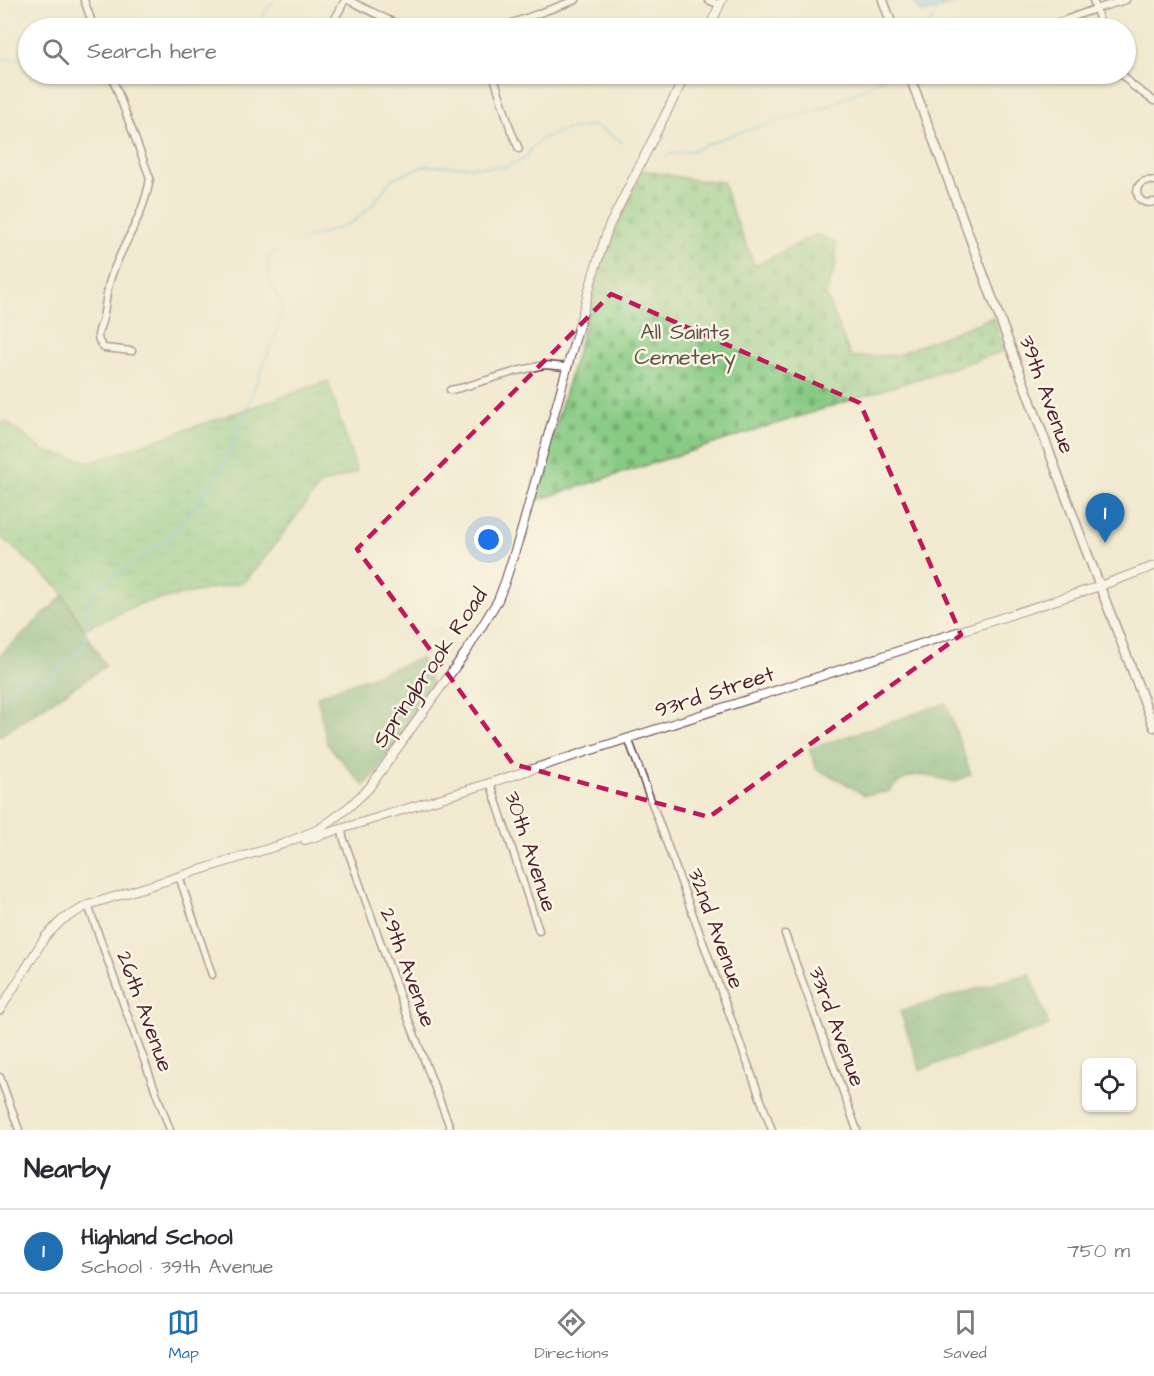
<!DOCTYPE html>
<meta charset="utf-8">
<style>
body{margin:0;font-family:"Architects Daughter",sans-serif;background:#f2f2f3;color:#2b2b33}
.controls{position:absolute;right:18px;bottom:18px;display:grid;overflow:hidden;border-radius:9px;box-shadow:0 2px 4px #0004}
.controls button{width:54px;height:54px;display:grid;place-items:center;padding:0;border:0;border-bottom:2px solid #e1e1e2;background:#fff;color:#2b2b33;font:30px sans-serif}
.you{position:absolute;left:489px;top:540px;width:21px;height:21px;margin:-15px;border:4px solid #fff;border-radius:50%;background:#1a73e8;box-shadow:0 0 0 9px #1a73e833}
.badge{display:grid;place-items:center;width:39px;height:39px;border-radius:50%;background:#1f6fb2;color:#fff;font-size:20px;font-weight:700}
.pin{position:absolute;translate:-50% -50px;filter:drop-shadow(0 2px 3px #0008)}
.pin::after{content:'';position:absolute;top:32px;width:21px;height:18px;background:inherit;clip-path:polygon(0 0,100% 0,50% 100%)}
.list{margin:0;padding:0;list-style:none}
h2{display:flex;justify-content:space-between;align-items:center;height:78px;margin:0;padding:0 24px;font-size:26px}
h2 small{font-size:20px;font-weight:400;color:#7c7c81}
.list li{display:grid;grid-template-columns:39px 1fr auto;gap:18px;align-items:center;box-sizing:border-box;height:84px;padding:0 24px;border-top:2px solid #e1e1e2}
.list b{display:block;font-size:22px;white-space:nowrap}
.list p{margin:0;font-size:20px;white-space:nowrap;color:#7c7c81}
.list em{font-size:20px;font-style:normal;color:#7c7c81}
.icon{flex:none;width:33px;height:33px;fill:none;stroke:currentColor;stroke-width:2;stroke-linecap:round;stroke-linejoin:round}
.map{position:relative;flex:none;width:1154px;height:1130px;overflow:hidden}
.search{position:absolute;background:#fff;box-shadow:0 2px 4px #0004;left:18px;right:18px;top:18px;height:66px;display:flex;align-items:center;gap:15px;box-sizing:border-box;padding:0 21px;border-radius:33px;color:#7c7c81;font-size:22px}
.sheet{height:162px;background:#fff}
nav{display:flex;justify-content:space-around;align-items:center;box-sizing:border-box;height:84px;border-top:2px solid #e1e1e2;background:#fff;font-size:16px;color:#7c7c81}
nav a{display:grid;justify-items:center;gap:3px}
nav .on{color:#1f6fb2}
.map>svg:first-child{display:block}
</style>
<div class="map">
<svg width="1154" height="1130" viewBox="0 0 1154 1130">
<defs>
<pattern id="forest-crowns" width="20" height="18" patternUnits="userSpaceOnUse" patternTransform="scale(1.5)"><rect width="20" height="18" fill="#6dae71"/><path d="M2 6a3 3 0 1 1 6 0M12 15a3 3 0 1 1 6 0" fill="none" stroke="#5c8d5d"/></pattern>
<pattern id="wetland-marsh" width="20" height="14" patternUnits="userSpaceOnUse" patternTransform="scale(1.5)"><rect width="20" height="14" fill="#87ca83"/><path d="M1 5h8M5 5V1M11 12h8M15 12V8" fill="none" stroke="#76ad71"/></pattern>
<pattern id="cemetery-stones" width="16" height="16" patternUnits="userSpaceOnUse" patternTransform="scale(1.5)"><rect width="16" height="16" fill="#87ca83"/><path d="M2 7V4a2 2 0 0 1 4 0v3zM10 15v-3a2 2 0 0 1 4 0v3z" fill="#76ad71"/></pattern>
</defs>
<rect width="100%" height="100%" fill="#fcf5e5"/>
<filter id="ink" filterUnits="userSpaceOnUse"><feTurbulence type="fractalNoise" baseFrequency=".0167" numOctaves="2"/><feDisplacementMap in="SourceGraphic" scale="12" xChannelSelector="R" yChannelSelector="G"/><feConvolveMatrix kernelMatrix="1 2 1 2 8 2 1 2 1" color-interpolation-filters="sRGB"/></filter>
<filter id="wash" filterUnits="userSpaceOnUse"><feTurbulence type="fractalNoise" baseFrequency=".008" numOctaves="4" result="noise"/><feDisplacementMap in="SourceGraphic" scale="24" xChannelSelector="R" yChannelSelector="G"/><feGaussianBlur stdDeviation="1.35" result="paint"/><feColorMatrix in="noise" values="0 0 0 0 0 0 0 0 0 0 0 0 0 0 0 0 0 1.4 0 .05"/><feComposite in="paint" operator="in"/></filter>
<g filter="url(#wash)">
<rect width="100%" height="100%" fill="#f1ead0"/>
<path fill="url(#forest-crowns)" stroke="#5c664e" stroke-width="1.5" d="M63 596 106 666 0 736V655Z
M421 658 433 685 374 775 364 786 327 744 317 696Z
M946 703 971 774 955 782C925 776 911 767 888 792L864 795 841 781 817 770 809 749Z
M1030 973 1049 1026 920 1070 900 1011Z"/>
<path fill="url(#wetland-marsh)" stroke="#687457" stroke-width="1.5" d="M328 381 357 472 320 485 262 561 244 582 142 603 84 629 60 589 0 536V423L5 421 45 451 92 462Z"/>
<path fill="url(#cemetery-stones)" stroke="#687457" stroke-width="1.5" d="M643 170 695 180 723 182 731 208 755 266 816 234 836 243V264L826 295 851 357 896 355 993 317 1005 351 534 501 606 250Z"/>
<path fill="#68b6e2" stroke="#596a86" stroke-width="1.5" d="M914 0H965L922 14 914 5Z"/>
<g fill="none" stroke-linecap="round" stroke-linejoin="round">
<path stroke="#68b6e2" stroke-width="1.5" d="M261 28 262 17 274 0
M921 28 931 22 939 7
M0 61 10 58 28 59
M115 74 180 83 206 82 221 74
M666 155 691 151 731 135 818 110 856 93 883 78 885 74
M300 241 338 228 356 220 375 202 391 179 425 166 505 167 524 159 533 146 543 138 562 131 593 125 623 142
M0 697C10 693 14 685 19 676L38 684 53 676 61 664 72 658 84 644 89 599 112 577 167 539 205 493 227 459 275 335 283 305 270 282 267 260 276 251"/>
</g>
</g>
<g filter="url(#ink)">
<g fill="none" stroke-linecap="round" stroke-linejoin="round">
<defs>
<path id="minor" d="M84 0 94 28
M348 0 405 28
M708 0 720 5
M1093 0 1102 28
M330 28 345 0
M498 28 576 0
M1043 28 1095 9 1126 0
M111 74 150 178C144 217 123 242 111 277 106 291 106 304 103 318 100 331 93 336 104 348L132 351
M493 74 511 131 519 149
M1122 74 1133 86 1154 101
M911 79 926 74
M1154 181C1131 176 1132 208 1154 202
M450 390 460 388 517 371 544 365 568 367
M628 738 772 1130
M490 782 539 931
M342 829 343 837 400 997 451 1130
M179 876 212 975
M88 905 123 1003 170 1130
M785 934 857 1130
M0 1077 19 1130"/>
<path id="tertiary" d="M709 28 722 0
M305 840 477 787 1100 586 1154 566
M0 1010 45 937 62 920 88 905 283 844 319 829 332 820 350 806 369 788 468 649 498 600 505 582 521 532 594 272 609 226 686 74"/>
<path id="secondary" d="M883 0 893 28
M909 74 1081 537 1154 727"/>
</defs>
<use href="#minor" stroke="#633d44" stroke-width="9"/>
<use href="#tertiary" stroke="#633d44" stroke-width="10"/>
<use href="#secondary" stroke="#633d44" stroke-width="11"/>
<use href="#minor" stroke="#fff" stroke-width="6"/>
<use href="#tertiary" stroke="#fff" stroke-width="8"/>
<use href="#secondary" stroke="#fff" stroke-width="8"/>
</g>
</g>
<path d="M0 0H1154V1130H0ZM611 294 860 403 961 635 709 817 513 764 357 549Z" fill="#f1ead0" fill-opacity=".55" fill-rule="evenodd"/>
<path fill="none" stroke="#c2185b" stroke-width="4.5" stroke-dasharray="12 8" stroke-linejoin="round" d="M611 294 860 403 961 635 709 817 513 764 357 549Z"/>
<g text-anchor="middle" stroke-width="5" stroke-linejoin="round" paint-order="stroke">
<g font-size="22" fill="#5c5245" stroke="#fcf5e5">
<text x="685" y="339">All Saints<tspan x="685" dy="25">Cemetery</tspan></text>
</g>
<g font-size="22" fill="#4a1f2b" stroke="#fcf5e5">
<text transform="translate(1048 394) rotate(70)" y="8">39th Avenue</text>
<text transform="translate(429 667) rotate(-56)" y="8">Springbrook Road</text>
<text transform="translate(714 691) rotate(-18)" y="8">93rd Street</text>
<text transform="translate(532 851) rotate(72)" y="8">30th Avenue</text>
<text transform="translate(717 928) rotate(70)" y="8">32nd Avenue</text>
<text transform="translate(409 967) rotate(70)" y="8">29th Avenue</text>
<text transform="translate(146 1011) rotate(70)" y="8">26th Avenue</text>
<text transform="translate(838 1026) rotate(70)" y="8">33rd Avenue</text>
</g>
</g>
</svg>
<div class="controls">
<button><svg class="icon" aria-label="locate" viewBox="0 0 24 24"><circle cx="12" cy="12" r="6"/><path d="M12 2v4M12 18v4M2 12h4M18 12h4"/></svg></button>
</div>
<div class="you"></div>
<div class="pin badge" style="left:1105px;top:543px">1</div>
<div class="search"><svg class="icon" aria-label="search" viewBox="0 0 24 24"><circle cx="10" cy="10" r="6"/><path d="M15 15l6 6"/></svg>Search here</div>
</div>
<section class="sheet">
<h2>Nearby<small></small></h2>
<ul class="list">
<li><span class="badge">1</span><div><b>Highland School</b><p>School · 39th Avenue</p></div><em>750 m</em></li>
</ul>
</section>
<nav>
<a class="on"><svg class="icon" aria-label="map" viewBox="0 0 24 24"><path d="M3 6l6-2 6 2 6-2v14l-6 2-6-2-6 2zM9 4v14M15 6v14"/></svg>Map</a>
<a><svg class="icon" aria-label="directions" viewBox="0 0 24 24"><path d="M12 3l9 9-9 9-9-9zM9 14v-3h6M13 9l2 2-2 2"/></svg>Directions</a>
<a><svg class="icon" aria-label="saved" viewBox="0 0 24 24"><path d="M7 4h10v16l-5-4-5 4z"/></svg>Saved</a>
</nav>
